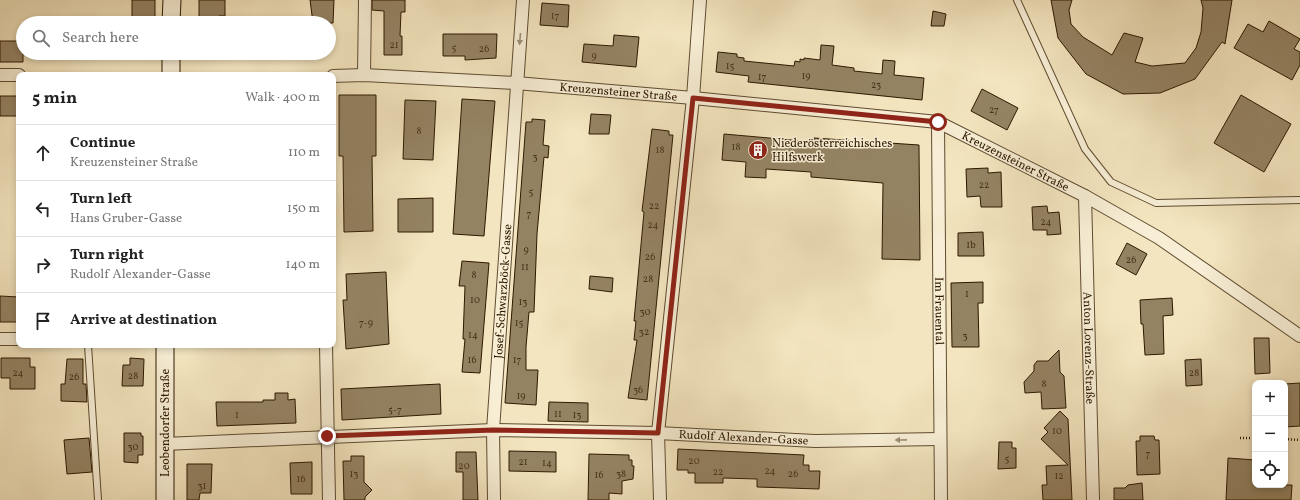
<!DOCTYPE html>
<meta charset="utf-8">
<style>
body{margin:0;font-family:Vollkorn,serif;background:#f6f6f6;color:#222}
.controls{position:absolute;right:12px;bottom:12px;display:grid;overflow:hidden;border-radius:8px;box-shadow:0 2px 6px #0003}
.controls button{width:36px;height:36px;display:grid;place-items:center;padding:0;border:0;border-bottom:1px solid #e0e0e0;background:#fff;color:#222;font:20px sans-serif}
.stop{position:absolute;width:12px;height:12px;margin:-9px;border:3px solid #8f2418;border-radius:50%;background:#fff}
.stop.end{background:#8f2418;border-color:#fff;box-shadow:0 1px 4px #0008}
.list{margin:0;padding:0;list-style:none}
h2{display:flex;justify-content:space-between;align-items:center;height:52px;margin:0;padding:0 16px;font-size:17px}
h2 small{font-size:13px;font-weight:400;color:#767676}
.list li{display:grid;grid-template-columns:26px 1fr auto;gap:12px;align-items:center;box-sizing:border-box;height:56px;padding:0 16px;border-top:1px solid #e0e0e0}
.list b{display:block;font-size:15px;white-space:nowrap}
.list p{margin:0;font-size:13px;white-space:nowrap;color:#767676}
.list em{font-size:13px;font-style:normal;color:#767676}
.icon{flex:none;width:22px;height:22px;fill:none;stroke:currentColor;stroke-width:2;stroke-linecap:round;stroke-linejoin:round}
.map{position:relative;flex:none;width:1300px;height:500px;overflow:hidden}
.search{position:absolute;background:#fff;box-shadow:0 2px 6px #0003;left:16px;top:16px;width:320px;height:44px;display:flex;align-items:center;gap:10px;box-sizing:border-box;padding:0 14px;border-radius:22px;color:#767676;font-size:15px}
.panel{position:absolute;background:#fff;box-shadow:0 2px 6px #0003;left:16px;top:72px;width:320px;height:276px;border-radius:8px}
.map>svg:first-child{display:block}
</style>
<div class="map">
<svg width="1300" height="500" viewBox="0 0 1300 500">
<rect width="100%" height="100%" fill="#f3e5bf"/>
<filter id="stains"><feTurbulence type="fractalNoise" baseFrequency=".005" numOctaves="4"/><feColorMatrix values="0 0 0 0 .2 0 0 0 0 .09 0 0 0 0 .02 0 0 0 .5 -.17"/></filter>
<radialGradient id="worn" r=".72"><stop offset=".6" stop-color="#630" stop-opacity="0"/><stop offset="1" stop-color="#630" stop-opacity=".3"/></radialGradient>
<path fill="#948363" stroke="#2e1800" d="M132 0H155V23H132Z
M199 0H225V16H219V21H205V17H199Z
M310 0H334L333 23H313Z
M372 0H405V12H401L400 36H402V55H384V11L372 10Z
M1051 0H1072L1069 10 1071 24 1083 37 1112 55 1124 33 1143 38 1135 62 1152 66 1185 63 1196 48 1201 32 1203 8 1201 0H1232L1225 44 1222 42 1195 79 1160 93 1123 94 1086 74 1058 38Z
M542 3 569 5 568 27 540 25Z
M933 11 946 14 944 26H931Z
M1269 21 1300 39 1294 49 1300 52V65L1292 80 1234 48 1248 24 1263 32Z
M443 34H497L496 58 465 60V56H443Z
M614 35 639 37 636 67 582 62 584 44 613 46Z
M0 41H23V62H0Z
M821 45 834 46 832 65 854 68V71L882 74 883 60 895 61 894 75 924 78 922 100 748 82 749 76 716 72 718 52 737 54V57L744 58V61L794 66 795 61 800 62V59L804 60V58L820 60Z
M982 89 1018 108 1007 130 971 111Z
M339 95H376V156H372L373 231 344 232 343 156H339Z
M1241 95 1291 124 1264 172 1214 143Z
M0 96H19V116H0Z
M462 99 495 101 484 236 453 234Z
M405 100 436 101 433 160 403 159Z
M591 114 611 115 609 134H589Z
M532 119 545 120 543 145 549 146 548 158 544 157 537 234 534 312H529L526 347V370H538L536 405 505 403 526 122H532Z
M652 129 669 131V135H673L647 400 628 398 637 340H634L636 321H634L644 212 642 211Z
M724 134 814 142V138L919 145 920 260 882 259 883 183 811 177V172L766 169V178L745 177 746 162 722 160Z
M988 168V173L1001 172 1002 207H981L980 196 967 197 966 169Z
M433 198V232H398V199Z
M1047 206 1048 213 1059 212 1061 234 1047 235V230H1033L1032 207Z
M983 232 984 256H958V233Z
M1127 243 1147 254 1136 275 1116 264Z
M462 261 489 263 480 373 462 372 465 339H463L465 286H459Z
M386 272 389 344 346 349 343 300H347L346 274Z
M590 276 613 278 612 292 589 289Z
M983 282V303H978L979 347H952L951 283Z
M0 296 19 297V322H0Z
M1172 298 1173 315 1163 316 1164 354 1145 355 1143 324H1141L1140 300Z
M1254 338H1269L1270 373 1255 374Z
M1059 350 1060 372 1064 376 1066 408 1042 409 1041 392 1025 393 1024 382 1034 371V365L1037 361H1048Z
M1 358H30V367H35V389H10V378H1Z
M130 358 144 359 143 386H122L123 365H130Z
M67 359H83V384H86L87 402 61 401V384H65Z
M1201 359 1202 385 1186 386 1185 360Z
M1300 383V426L1285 427V384Z
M440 384 441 414 342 420 341 389Z
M275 393H288V400L295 399 296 423 217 426 216 402H263V400H275Z
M549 402 588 403V422L548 421Z
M1060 411 1068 419 1072 500H1043L1042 485H1047L1046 466 1068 465 1041 439 1048 432 1044 428Z
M124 433H141V436H143V455H138V463L124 462Z
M1140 436H1154L1155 440H1159L1160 474 1137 475 1136 441H1140Z
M89 438 92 472 67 474 64 440Z
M999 442H1012V448H1016V468L998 469Z
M678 449 804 455 803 465H809V471H820L819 489 757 487V479L723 478V483H695V473H688V470H677Z
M509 451 556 452V472L509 471Z
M456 452H476L478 500H463V472H456Z
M589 454 629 455V460H632V466H634L633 479 622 481V494L609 493V500H588Z
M351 456H364V482L372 490 365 497V500H344L343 461H351Z
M1228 458 1255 460V485H1292L1291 500H1226Z
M312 462V494H291L290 463Z
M187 464H212L211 493H200L199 500H187Z
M1142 483 1143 500H1114V488H1125L1128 485Z"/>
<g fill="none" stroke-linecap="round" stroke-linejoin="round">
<defs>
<path id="lane" d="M1017 0 1085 149 1111 182 1156 203 1300 200
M88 345 98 500"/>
<g id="street">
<path d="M0 75H19"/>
<path d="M364 75 365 0"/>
<path id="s1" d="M333 76 364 75 516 83 693 98 938 122 1085 196 1159 238 1300 336"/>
<path id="s2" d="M938 122 941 500"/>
<path id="s3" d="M1085 196 1093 500"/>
<path d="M0 339H19"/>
<path d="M326 345 329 500"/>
<path id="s4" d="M164 444 493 430 658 433 815 441 940 439"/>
<path id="s5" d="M494 500 493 430 523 0"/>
<path d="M660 500 658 433 693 98 700 0"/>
</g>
<path id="secondary" d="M171 23 172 0
M171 75V53
M165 345V500"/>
</defs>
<use href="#lane" stroke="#5f4b30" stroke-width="8"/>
<use href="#street" stroke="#5f4b30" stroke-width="14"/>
<use href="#secondary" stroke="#2e1800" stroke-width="19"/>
<path stroke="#2e1800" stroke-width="2.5" stroke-dasharray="1 2" stroke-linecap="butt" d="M1240 438H1255
M1285 439 1300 440"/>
<use href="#lane" stroke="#f7eed5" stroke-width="6"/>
<use href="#street" stroke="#f7eed5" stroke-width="12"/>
<use href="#secondary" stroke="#f7eed5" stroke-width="17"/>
</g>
<defs><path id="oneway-solid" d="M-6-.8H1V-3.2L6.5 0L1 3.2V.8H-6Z"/></defs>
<g fill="#9d8e75">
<use href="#oneway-solid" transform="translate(520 39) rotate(95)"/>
<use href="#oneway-solid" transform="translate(901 440) rotate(179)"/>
</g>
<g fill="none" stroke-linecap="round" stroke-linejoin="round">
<path stroke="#8f2418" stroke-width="5" d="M327 436 493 430 658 433 693 98 938 122"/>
</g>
<defs>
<symbol id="building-disc" viewBox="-11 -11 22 22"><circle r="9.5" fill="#8f2418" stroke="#f7eed5"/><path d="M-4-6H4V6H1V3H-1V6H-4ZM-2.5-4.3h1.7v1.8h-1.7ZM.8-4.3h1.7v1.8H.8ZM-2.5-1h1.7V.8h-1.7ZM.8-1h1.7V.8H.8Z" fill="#fff"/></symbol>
</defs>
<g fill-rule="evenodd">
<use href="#building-disc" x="747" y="139" width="22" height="22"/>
</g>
<g text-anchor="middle" stroke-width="3" stroke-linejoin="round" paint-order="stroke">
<g font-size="10" fill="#483319">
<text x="555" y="19">17</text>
<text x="394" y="48">21</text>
<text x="454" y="51">5</text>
<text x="484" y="52">26</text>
<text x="594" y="59">9</text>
<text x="730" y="69">15</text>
<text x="806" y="79">19</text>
<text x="762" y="80">17</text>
<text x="876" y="88">23</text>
<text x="994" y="113">27</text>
<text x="419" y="134">8</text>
<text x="736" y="150">18</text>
<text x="660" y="153">18</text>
<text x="535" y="160">3</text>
<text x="984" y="188">22</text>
<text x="531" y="195">5</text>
<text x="654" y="209">22</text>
<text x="529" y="217">7</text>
<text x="1046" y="225">24</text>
<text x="653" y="228">24</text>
<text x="971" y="248">1b</text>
<text x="526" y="253">9</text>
<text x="650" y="260">26</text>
<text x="1131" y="263">26</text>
<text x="525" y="270">11</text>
<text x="474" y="278">8</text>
<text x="648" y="282">28</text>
<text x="967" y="297">1</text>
<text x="475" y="303">10</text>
<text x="523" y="305">13</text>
<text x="645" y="315">30</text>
<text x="366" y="326">7-9</text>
<text x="519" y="326">15</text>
<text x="644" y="335">32</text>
<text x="473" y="338">14</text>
<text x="965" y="339">3</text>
<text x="472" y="363">16</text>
<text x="517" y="363">17</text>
<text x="18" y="376">24</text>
<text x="1194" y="376">28</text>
<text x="133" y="379">28</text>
<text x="74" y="380">26</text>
<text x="1044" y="387">8</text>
<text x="638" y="393">36</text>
<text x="521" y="399">19</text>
<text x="395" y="413">5-7</text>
<text x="558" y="417">11</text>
<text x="237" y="418">1</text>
<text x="577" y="418">13</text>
<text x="1057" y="434">10</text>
<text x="133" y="450">30</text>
<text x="1148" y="457">7</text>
<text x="1007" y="462">5</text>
<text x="694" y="464">20</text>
<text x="523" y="465">21</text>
<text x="547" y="466">14</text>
<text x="464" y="469">20</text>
<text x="770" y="474">24</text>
<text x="718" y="475">22</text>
<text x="354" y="477">13</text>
<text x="621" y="477">38</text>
<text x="793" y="477">26</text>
<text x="599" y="478">16</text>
<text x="1059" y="479">12</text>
<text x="301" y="482">16</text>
<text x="202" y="489">31</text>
</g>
<g font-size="12" fill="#2e1800" stroke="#f7eed5">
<text dy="4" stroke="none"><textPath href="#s1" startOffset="286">Kreuzensteiner Straße</textPath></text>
<text dy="4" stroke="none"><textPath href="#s1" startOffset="694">Kreuzensteiner Straße</textPath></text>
<text dy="4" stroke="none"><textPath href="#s5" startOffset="209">Josef-Schwarzböck-Gasse</textPath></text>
<text dy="4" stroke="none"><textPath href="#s2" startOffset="189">Im Frauental</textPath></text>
<text dy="4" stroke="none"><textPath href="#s3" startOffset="152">Anton Lorenz-Straße</textPath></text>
<text transform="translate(165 423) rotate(-90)" y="4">Leobendorfer Straße</text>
<text dy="4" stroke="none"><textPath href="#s4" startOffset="580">Rudolf Alexander-Gasse</textPath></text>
</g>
<g font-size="12" fill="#2e1800" stroke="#f7eed5" text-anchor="start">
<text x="772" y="147">Niederösterreichisches<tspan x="772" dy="14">Hilfswerk</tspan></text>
</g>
</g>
<rect width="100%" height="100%" filter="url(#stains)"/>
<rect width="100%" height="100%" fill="url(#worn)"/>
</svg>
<div class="controls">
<button>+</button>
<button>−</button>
<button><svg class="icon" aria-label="locate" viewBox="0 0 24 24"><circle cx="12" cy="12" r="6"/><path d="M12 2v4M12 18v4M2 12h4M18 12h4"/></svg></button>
</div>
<div class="stop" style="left:938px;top:122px"></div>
<div class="stop end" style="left:327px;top:436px"></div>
<div class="search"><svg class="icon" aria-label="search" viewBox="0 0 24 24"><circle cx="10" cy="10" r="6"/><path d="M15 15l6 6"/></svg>Search here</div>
<section class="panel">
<h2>5 min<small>Walk · 400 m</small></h2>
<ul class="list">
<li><svg class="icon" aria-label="ahead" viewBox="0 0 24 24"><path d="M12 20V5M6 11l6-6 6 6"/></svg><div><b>Continue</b><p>Kreuzensteiner Straße</p></div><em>110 m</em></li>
<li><svg class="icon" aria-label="left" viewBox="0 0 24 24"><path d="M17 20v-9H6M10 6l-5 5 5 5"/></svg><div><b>Turn left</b><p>Hans Gruber-Gasse</p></div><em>150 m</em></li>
<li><svg class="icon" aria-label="right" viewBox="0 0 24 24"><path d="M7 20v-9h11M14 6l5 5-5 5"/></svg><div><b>Turn right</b><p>Rudolf Alexander-Gasse</p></div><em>140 m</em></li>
<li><svg class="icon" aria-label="arrive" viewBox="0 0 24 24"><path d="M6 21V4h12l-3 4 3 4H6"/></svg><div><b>Arrive at destination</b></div></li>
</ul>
</section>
</div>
